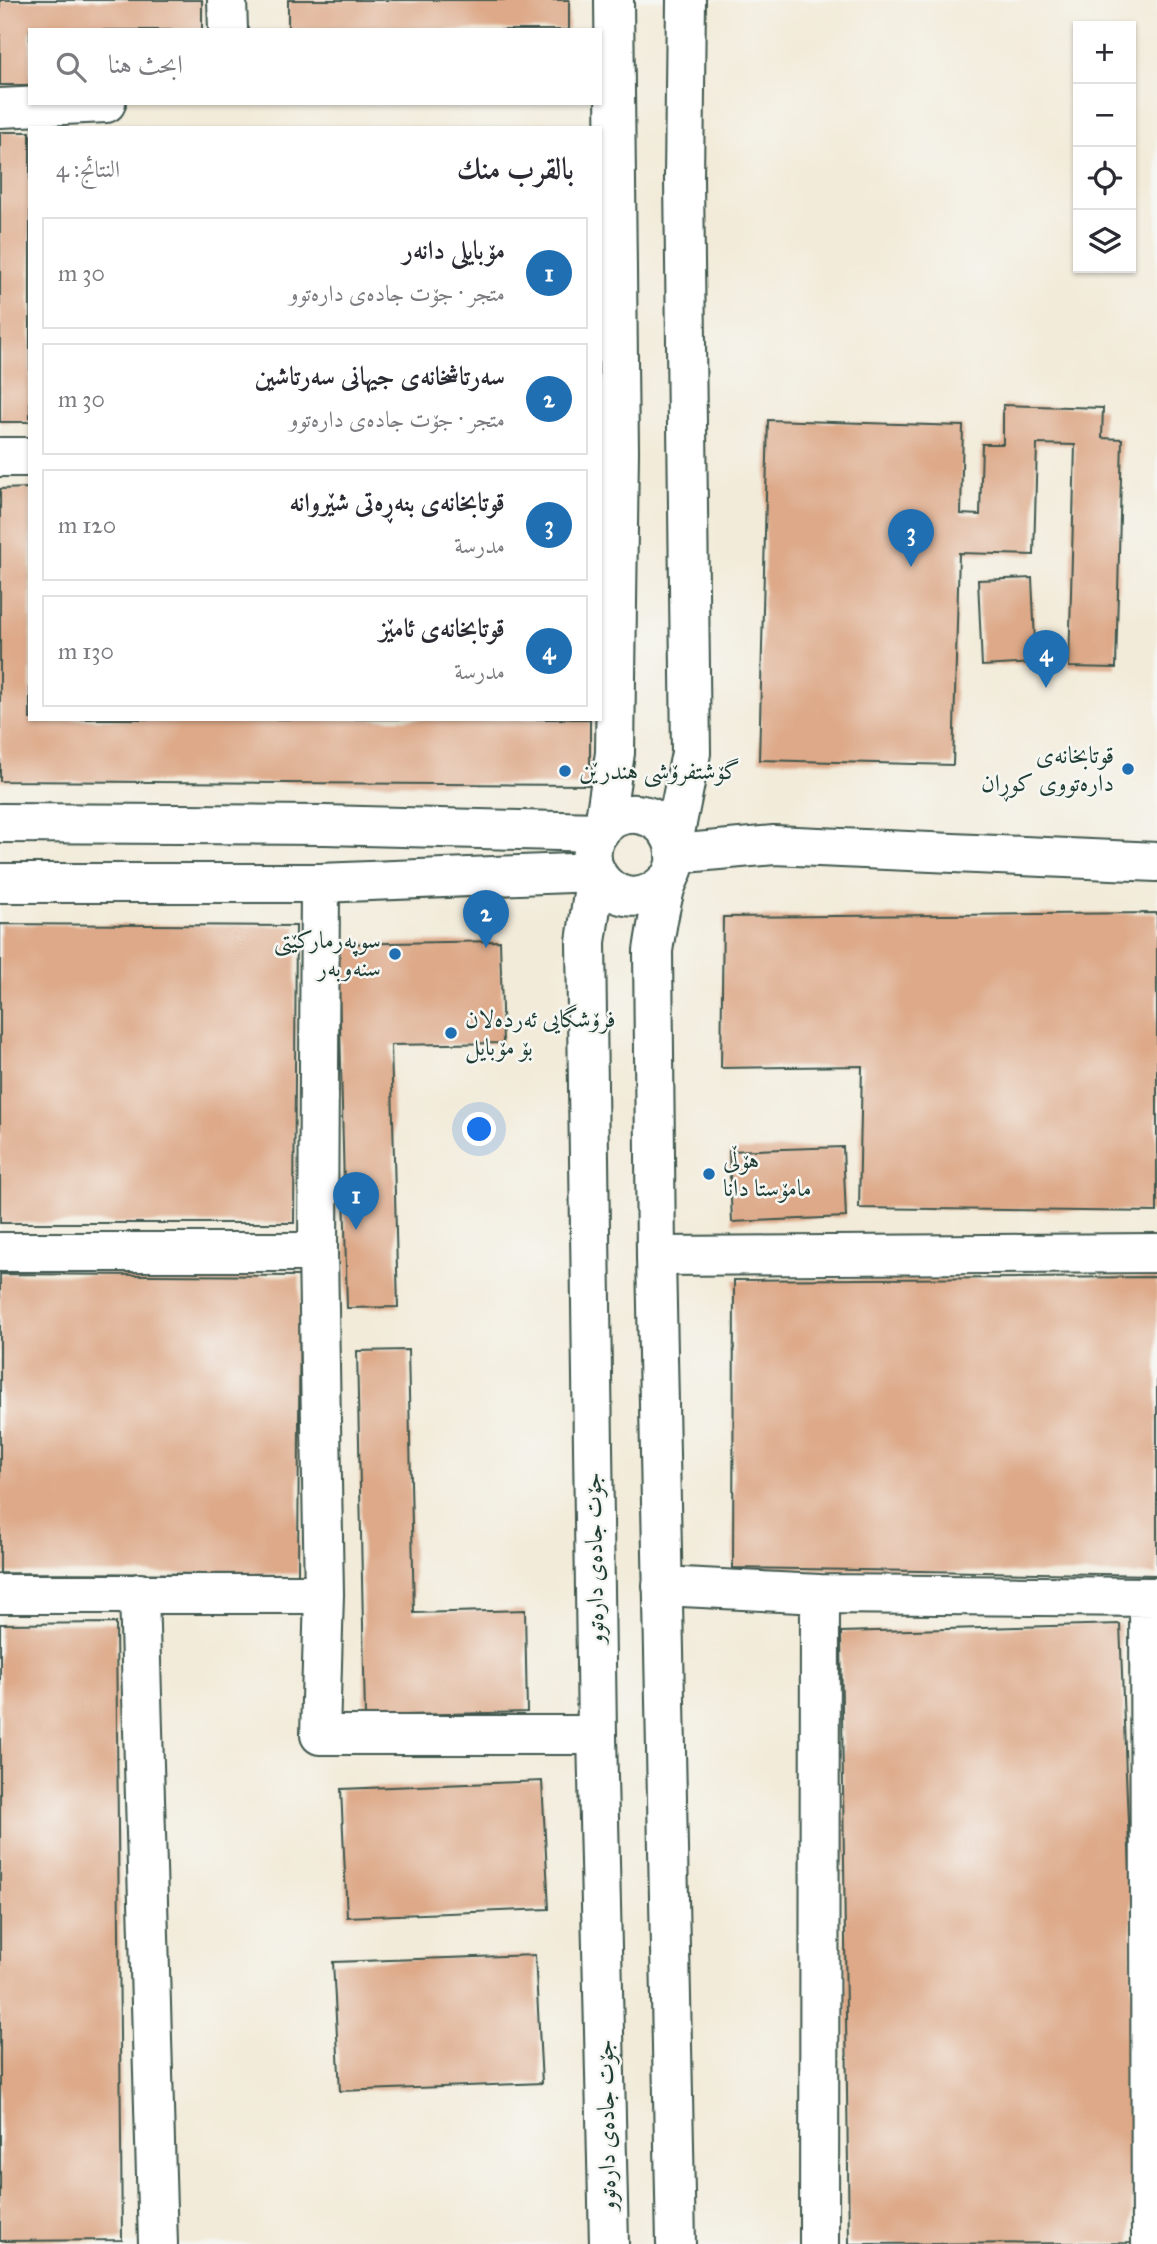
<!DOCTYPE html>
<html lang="ar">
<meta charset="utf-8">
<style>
body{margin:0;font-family:"IM FELL Great Primer",Amiri,serif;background:#f2f2f3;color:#2b2b33;direction:rtl}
.controls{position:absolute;right:21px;top:21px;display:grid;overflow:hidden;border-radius:0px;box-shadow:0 2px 5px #0004}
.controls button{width:63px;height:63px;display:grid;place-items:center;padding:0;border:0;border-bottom:2px solid #e1e1e2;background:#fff;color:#2b2b33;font:35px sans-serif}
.you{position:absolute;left:480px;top:1130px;width:24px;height:24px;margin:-18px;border:5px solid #fff;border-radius:50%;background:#1a73e8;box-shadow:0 0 0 10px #1a73e833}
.badge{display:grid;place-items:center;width:46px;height:46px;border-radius:50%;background:#1f6fb2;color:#fff;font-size:23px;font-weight:700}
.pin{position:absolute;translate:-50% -58px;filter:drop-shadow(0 2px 4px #0008)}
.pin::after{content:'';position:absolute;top:37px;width:24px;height:21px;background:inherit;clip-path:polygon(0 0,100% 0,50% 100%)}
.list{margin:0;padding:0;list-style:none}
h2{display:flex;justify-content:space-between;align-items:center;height:91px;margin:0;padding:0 28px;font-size:30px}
h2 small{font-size:23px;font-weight:400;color:#7c7c81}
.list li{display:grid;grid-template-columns:46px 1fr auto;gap:21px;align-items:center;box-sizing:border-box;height:112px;margin:0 14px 14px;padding:0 14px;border:2px solid #e1e1e2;border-radius:0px}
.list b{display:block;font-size:26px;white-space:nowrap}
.list p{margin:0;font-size:23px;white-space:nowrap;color:#7c7c81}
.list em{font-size:23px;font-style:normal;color:#7c7c81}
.icon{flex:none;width:38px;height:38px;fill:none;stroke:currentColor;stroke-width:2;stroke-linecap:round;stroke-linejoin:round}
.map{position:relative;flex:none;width:1157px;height:2244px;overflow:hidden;direction:ltr}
.search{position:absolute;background:#fff;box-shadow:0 2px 5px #0004;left:28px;top:28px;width:574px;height:77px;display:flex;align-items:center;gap:18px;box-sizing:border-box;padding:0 24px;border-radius:0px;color:#7c7c81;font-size:26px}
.panel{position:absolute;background:#fff;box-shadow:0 2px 5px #0004;left:28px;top:126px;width:574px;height:595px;border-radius:0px;direction:rtl}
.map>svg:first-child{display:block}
</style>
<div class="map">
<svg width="1157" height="2244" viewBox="0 0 1157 2244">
<rect width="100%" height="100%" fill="#f6f6f2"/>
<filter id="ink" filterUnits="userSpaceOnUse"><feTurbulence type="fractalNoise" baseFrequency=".0143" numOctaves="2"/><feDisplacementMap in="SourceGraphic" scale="14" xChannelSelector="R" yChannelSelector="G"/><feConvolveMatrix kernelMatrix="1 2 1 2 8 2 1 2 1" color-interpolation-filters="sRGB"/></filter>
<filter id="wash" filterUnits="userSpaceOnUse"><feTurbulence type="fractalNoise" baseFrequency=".00686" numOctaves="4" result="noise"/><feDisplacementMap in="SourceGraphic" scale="28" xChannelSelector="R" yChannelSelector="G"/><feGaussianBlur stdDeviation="1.57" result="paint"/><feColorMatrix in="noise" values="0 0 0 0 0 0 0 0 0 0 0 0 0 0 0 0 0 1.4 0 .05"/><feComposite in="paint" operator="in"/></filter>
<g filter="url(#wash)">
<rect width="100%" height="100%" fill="#f2ebd9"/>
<g id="blocks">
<path fill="#dda988" d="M0 0H202V30H30V85H0Z
M288 0H569V30H288Z
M0 132H30V422H0Z
M1003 405 1103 408 1102 438 1122 439 1116 668 1069 667 1075 445 1037 444 1034 555 959 553 953 765 759 760 768 420 963 426 961 514 980 515 982 444H1003Z
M30 488V719H590V785L0 781V489Z
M1032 578 1036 663 982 666 978 580Z
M1157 913V1212L859 1208 862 1066 721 1068 723 917Z
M0 924 296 926 294 1223H0Z
M500 941 503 1043 391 1045 398 1307 347 1308 338 944Z
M843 1147 846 1217 732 1222 729 1151Z
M0 1274 300 1276 298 1574 0 1573Z
M1157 1277V1575L733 1568 734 1280Z
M408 1350 414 1613 525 1610 527 1712 365 1716 357 1351Z
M116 1623 122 2240 0 2241V1624Z
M1120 1624 1132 1922V2243L849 2244 841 1632Z
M542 1781 549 1909 347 1917 341 1789Z
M535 1955 542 2083 340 2091 333 1962Z"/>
</g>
</g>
<g filter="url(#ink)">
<use href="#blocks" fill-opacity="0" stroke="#3f574d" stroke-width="2"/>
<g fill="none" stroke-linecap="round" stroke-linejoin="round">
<defs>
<path id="minor" d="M227 0 228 30
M0 108 106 103
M0 457H30
M0 823 325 825 599 832
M675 854 774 845 1157 862
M0 883H320L596 872
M320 883 318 1252 324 1594 320 1735H597
M0 1252H318
M656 1256 1157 1253
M662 1586 820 1594 1157 1597
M139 1593 158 2244
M0 1594H324
M1149 1597 1151 2244
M819 2244 820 1594"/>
<path id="major" d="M604 826 615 753 619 451 614 0
M673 843 691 753 684 179 686 0
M596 872 586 942 597 1735 609 2244
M666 881C623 927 563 861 607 823 616 815 630 812 642 815 664 819 678 841 675 863 673 874 666 882 664 893 659 912 656 931 653 951L656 1256 676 2244"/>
</defs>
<use href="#minor" stroke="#3f574d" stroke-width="42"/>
<use href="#major" stroke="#3f574d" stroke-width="42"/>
<use href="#minor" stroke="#fff" stroke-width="38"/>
<use href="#major" stroke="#fff" stroke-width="38"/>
</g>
</g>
<g fill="#1f6fb2" stroke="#f6f6f2" stroke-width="2.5">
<circle cx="1128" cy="769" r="7"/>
<circle cx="565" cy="771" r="7"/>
<circle cx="395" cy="954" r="7"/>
<circle cx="451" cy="1033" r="7"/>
<circle cx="709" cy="1174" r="7"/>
</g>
<g text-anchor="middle" stroke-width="5" stroke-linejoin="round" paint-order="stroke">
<g font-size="24" fill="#1f3d34" stroke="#f6f6f2" text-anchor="start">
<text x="1114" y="763" text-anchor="end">قوتابخانەی<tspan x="1114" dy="28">دارەتووی کوڕان</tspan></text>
<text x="579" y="779">گۆشتفرۆشی هندرێن</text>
<text x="381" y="948" text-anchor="end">سوپەرمارکێتی<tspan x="381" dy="28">سنەوبەر</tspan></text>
<text x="465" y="1027">فرۆشگایی ئەردەلان<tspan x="465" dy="28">بۆ مۆبایل</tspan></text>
<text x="723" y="1168">هۆڵی<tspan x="723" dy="28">مامۆستا دانا</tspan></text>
</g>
<g font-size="24" fill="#1f3d34" stroke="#f6f6f2">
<text transform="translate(594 1558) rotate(-91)" y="8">جۆت جادەی دارەتوو</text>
<text transform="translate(606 2125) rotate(-91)" y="8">جۆت جادەی دارەتوو</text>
</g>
</g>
</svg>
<div class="controls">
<button>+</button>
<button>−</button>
<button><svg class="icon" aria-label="locate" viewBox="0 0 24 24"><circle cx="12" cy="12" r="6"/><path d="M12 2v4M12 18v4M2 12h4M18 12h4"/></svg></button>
<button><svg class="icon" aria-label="layers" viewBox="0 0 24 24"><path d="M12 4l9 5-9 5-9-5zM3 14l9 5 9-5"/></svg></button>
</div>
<div class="you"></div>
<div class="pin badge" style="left:356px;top:1230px">1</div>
<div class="pin badge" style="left:486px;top:948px">2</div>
<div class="pin badge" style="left:911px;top:567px">3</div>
<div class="pin badge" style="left:1046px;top:688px">4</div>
<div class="search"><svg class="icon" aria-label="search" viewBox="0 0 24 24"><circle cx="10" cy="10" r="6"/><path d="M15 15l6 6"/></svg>ابحث هنا</div>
<section class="panel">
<h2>بالقرب منك<small>النتائج: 4</small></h2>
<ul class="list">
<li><span class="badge">1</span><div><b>مۆبایلی دانەر</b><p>متجر · جۆت جادەی دارەتوو</p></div><em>30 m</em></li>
<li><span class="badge">2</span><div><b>سەرتاشخانەی جیهانی سەرتاشین</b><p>متجر · جۆت جادەی دارەتوو</p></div><em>30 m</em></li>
<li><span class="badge">3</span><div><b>قوتابخانەی بنەڕەتی شێروانە</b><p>مدرسة</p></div><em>120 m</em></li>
<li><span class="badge">4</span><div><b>قوتابخانەی ئامێز</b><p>مدرسة</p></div><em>130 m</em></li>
</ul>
</section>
</div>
